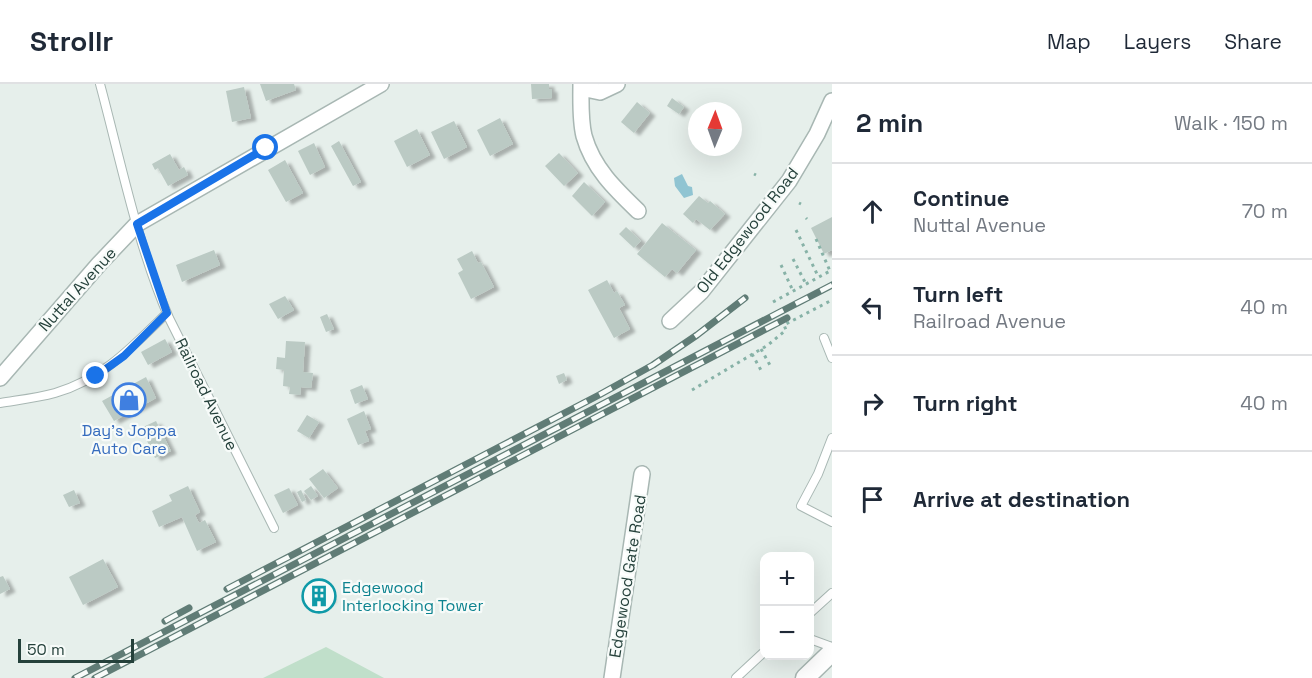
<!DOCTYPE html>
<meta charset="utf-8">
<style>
body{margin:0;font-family:"Space Grotesk",sans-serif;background:#f6f6f7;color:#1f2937}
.controls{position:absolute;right:18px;bottom:18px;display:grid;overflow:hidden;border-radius:12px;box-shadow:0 6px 24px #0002}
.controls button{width:54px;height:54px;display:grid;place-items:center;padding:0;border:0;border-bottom:2px solid #e0e1e3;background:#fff;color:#1f2937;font:30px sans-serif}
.compass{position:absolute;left:688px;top:18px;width:54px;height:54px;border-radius:50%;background:#fff;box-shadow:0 6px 24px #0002;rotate:1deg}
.scale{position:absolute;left:18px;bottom:15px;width:116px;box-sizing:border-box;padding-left:6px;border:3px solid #25413b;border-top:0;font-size:16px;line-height:21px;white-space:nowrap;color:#25413b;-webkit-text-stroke:4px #f7fbf9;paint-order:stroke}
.stop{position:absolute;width:18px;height:18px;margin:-14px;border:4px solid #1a73e8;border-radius:50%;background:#fff}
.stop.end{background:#1a73e8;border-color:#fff;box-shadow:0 2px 6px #0008}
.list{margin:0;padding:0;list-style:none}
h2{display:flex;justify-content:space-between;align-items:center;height:78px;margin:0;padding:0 24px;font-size:26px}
h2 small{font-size:20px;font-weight:400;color:#747a83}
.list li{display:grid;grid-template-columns:39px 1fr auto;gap:18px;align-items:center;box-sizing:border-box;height:96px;padding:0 24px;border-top:2px solid #e0e1e3}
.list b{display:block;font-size:22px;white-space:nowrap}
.list p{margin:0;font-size:20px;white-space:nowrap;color:#747a83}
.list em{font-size:20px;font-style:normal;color:#747a83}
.icon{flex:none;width:33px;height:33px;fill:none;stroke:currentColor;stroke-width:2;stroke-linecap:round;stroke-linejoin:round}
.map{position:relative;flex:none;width:832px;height:594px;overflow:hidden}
header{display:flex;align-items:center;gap:36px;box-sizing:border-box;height:84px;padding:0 30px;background:#fff;border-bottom:2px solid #e0e1e3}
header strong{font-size:28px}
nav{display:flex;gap:33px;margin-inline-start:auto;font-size:21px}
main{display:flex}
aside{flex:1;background:#fff}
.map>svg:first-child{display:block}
</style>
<header>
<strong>Strollr</strong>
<nav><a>Map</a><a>Layers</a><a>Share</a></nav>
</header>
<main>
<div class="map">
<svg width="832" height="594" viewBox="0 0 832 594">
<defs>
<filter id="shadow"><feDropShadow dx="5.5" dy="3" stdDeviation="1.5" flood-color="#0004"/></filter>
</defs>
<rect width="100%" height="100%" fill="#e6efeb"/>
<path fill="#c0dfca" d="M326 563 384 594H263Z"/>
<path fill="#90c4d2" d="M682 90 688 102 692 103 693 111 684 114 675 102 674 94Z"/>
<path fill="#bbcac4" filter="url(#shadow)" d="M260 0H294L296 6 266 17Z
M531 0H549V5H552V14L532 15Z
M244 3 251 34 232 38 226 7Z
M672 14 684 23 679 30 667 22Z
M637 18 650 29 634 49 621 38Z
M500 34 513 60 490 72 477 46Z
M454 37 467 63 444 75 431 48Z
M417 45 430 71 407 83 394 57Z
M339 57 361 98 353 102 331 62Z
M314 59 325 83 310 91 298 67Z
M559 69 578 89 564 102 545 82Z
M170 70 179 86 184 83 188 91 168 102 158 84 155 86 152 80Z
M285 76 303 109 286 118 268 86Z
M584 98 605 118 592 132 572 112Z
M699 112 708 119 710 117 725 130 710 146 696 135 693 139 683 130Z
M832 133V166L824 170 811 144Z
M662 139 696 166 677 189 672 185 665 193 637 170Z
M626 143 641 157 634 164 619 150Z
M214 166 220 181 182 198 176 181Z
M472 167 478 179 481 178 494 203 471 215 458 189 463 186 457 175Z
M607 196 614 209 617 207 625 221 619 224 630 245 614 254 588 206Z
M285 212 294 226 278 235 269 220Z
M327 230 334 245 326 248 320 233Z
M165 255 172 268 148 281 141 268Z
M286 257 305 258 303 288 313 289 311 304 301 303 300 311 289 310 290 303 283 302 284 286 276 285 277 273 285 274Z
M564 289 567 296 559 300 556 292Z
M146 293 156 314 114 337 102 317Z
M362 301 368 315 355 320 350 306Z
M364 327 371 345 365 347 369 357 358 361 347 335Z
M307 331 319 338 309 354 297 347Z
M156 337 171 367 155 374 141 344Z
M323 385 338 404 324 414 309 395Z
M188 402 200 428 195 431 199 439 205 436 216 458 197 467 182 433 159 443 152 427 172 417 169 411Z
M311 402 318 412 311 416 304 407Z
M289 404 298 421 283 429 274 411Z
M74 406 80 419 69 423 63 411Z
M301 406 306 416 302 418 297 408Z
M103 475 118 503 83 521 69 493Z
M3 492 10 505 0 510V493Z
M323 500 331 515 315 523 307 509Z"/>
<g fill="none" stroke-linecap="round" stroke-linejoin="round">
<defs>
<path id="service" d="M100 0C121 78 137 160 169 234L274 444
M824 254 832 274
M0 319C18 316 37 314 55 309 103 295 132 263 167 229
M832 354 818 390 801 422 832 438
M810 529 832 509
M810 555 832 563
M736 594 764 568"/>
<path id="minor" d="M581 0C581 16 580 36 584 52 593 84 615 105 638 127
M581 4 600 8 617 0
M670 237 701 208 789 97 817 50 832 17
M0 294 99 180 137 140 381 0
M612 594 642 390"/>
<path id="tertiary" d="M805 594 832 568"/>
</defs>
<use href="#service" stroke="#a8b7b3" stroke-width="10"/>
<use href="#minor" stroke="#a8b7b3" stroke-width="18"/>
<use href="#tertiary" stroke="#a8b7b3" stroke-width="21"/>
<path stroke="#87b2a7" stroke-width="3" stroke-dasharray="3 4.5" stroke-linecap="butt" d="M754 90 756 91
M799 119 801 120
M806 134 807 135
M796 146 818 192
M816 155 830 187 832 186
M793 175 806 200
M781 181 793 207
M773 218 830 187
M761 265 771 283
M752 270 762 288
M692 306 768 261 786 246 784 241 832 216"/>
<use href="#service" stroke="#fff" stroke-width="8"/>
<use href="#minor" stroke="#fff" stroke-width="15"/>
<use href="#tertiary" stroke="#fff" stroke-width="18"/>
<defs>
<path id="rail" d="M227 505 599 311 653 281 697 251 745 214
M165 537 189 524
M75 594 832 201
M95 594 787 234"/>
</defs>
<use href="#rail" stroke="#607c76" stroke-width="7"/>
<use href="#rail" stroke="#f7fbf9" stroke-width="4.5" stroke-dasharray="14" stroke-linecap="butt"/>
</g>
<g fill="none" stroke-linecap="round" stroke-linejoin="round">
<path stroke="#1a73e8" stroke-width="8" d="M96 292 124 272 167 229 137 140 266 64"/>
</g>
<defs>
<symbol id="shop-ring" viewBox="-11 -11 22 22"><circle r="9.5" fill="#f7fbf9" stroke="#3f7fe0" stroke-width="1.5"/><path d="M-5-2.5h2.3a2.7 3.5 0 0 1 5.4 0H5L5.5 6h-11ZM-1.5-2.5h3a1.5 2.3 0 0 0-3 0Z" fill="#3f7fe0"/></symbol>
<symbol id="building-ring" viewBox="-11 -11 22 22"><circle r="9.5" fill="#f7fbf9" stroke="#0f9aa8" stroke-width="1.5"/><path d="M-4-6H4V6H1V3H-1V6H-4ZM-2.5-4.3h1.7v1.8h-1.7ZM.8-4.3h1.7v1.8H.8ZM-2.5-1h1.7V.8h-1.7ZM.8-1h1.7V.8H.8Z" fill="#0f9aa8"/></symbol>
</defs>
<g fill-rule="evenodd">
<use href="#shop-ring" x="110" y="297" width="38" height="38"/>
<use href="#building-ring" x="300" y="493" width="38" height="38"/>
</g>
<g text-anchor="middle" stroke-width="4.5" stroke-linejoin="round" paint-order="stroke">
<g font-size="16" fill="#25413b" stroke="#f7fbf9">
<text transform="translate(747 146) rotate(-52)" y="6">Old Edgewood Road</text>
<text transform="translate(77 205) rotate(-48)" y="6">Nuttal Avenue</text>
<text transform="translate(207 310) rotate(64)" y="6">Railroad Avenue</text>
<text transform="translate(627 492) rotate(-81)" y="6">Edgewood Gate Road</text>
</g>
<g font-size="16" fill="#366cbe" stroke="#f7fbf9">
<text x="129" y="352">Day's Joppa<tspan x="129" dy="18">Auto Care</tspan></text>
</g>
<g font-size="16" fill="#0d838f" stroke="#f7fbf9" text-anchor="start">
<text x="342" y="509">Edgewood<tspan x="342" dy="18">Interlocking Tower</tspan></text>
</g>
</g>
</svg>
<div class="controls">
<button>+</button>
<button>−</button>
</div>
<svg class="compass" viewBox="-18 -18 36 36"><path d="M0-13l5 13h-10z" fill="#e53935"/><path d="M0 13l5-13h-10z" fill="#747a83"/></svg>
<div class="scale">50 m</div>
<div class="stop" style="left:266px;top:64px"></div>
<div class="stop end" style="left:96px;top:292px"></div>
</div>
<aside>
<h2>2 min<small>Walk · 150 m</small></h2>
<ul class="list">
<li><svg class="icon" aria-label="ahead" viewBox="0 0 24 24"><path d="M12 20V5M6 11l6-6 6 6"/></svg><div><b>Continue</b><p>Nuttal Avenue</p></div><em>70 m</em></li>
<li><svg class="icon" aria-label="left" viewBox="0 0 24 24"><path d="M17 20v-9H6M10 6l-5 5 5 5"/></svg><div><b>Turn left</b><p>Railroad Avenue</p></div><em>40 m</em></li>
<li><svg class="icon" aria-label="right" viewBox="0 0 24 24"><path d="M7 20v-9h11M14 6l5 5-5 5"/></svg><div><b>Turn right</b></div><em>40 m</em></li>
<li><svg class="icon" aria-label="arrive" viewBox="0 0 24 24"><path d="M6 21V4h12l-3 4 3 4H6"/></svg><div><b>Arrive at destination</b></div></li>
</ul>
</aside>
</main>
